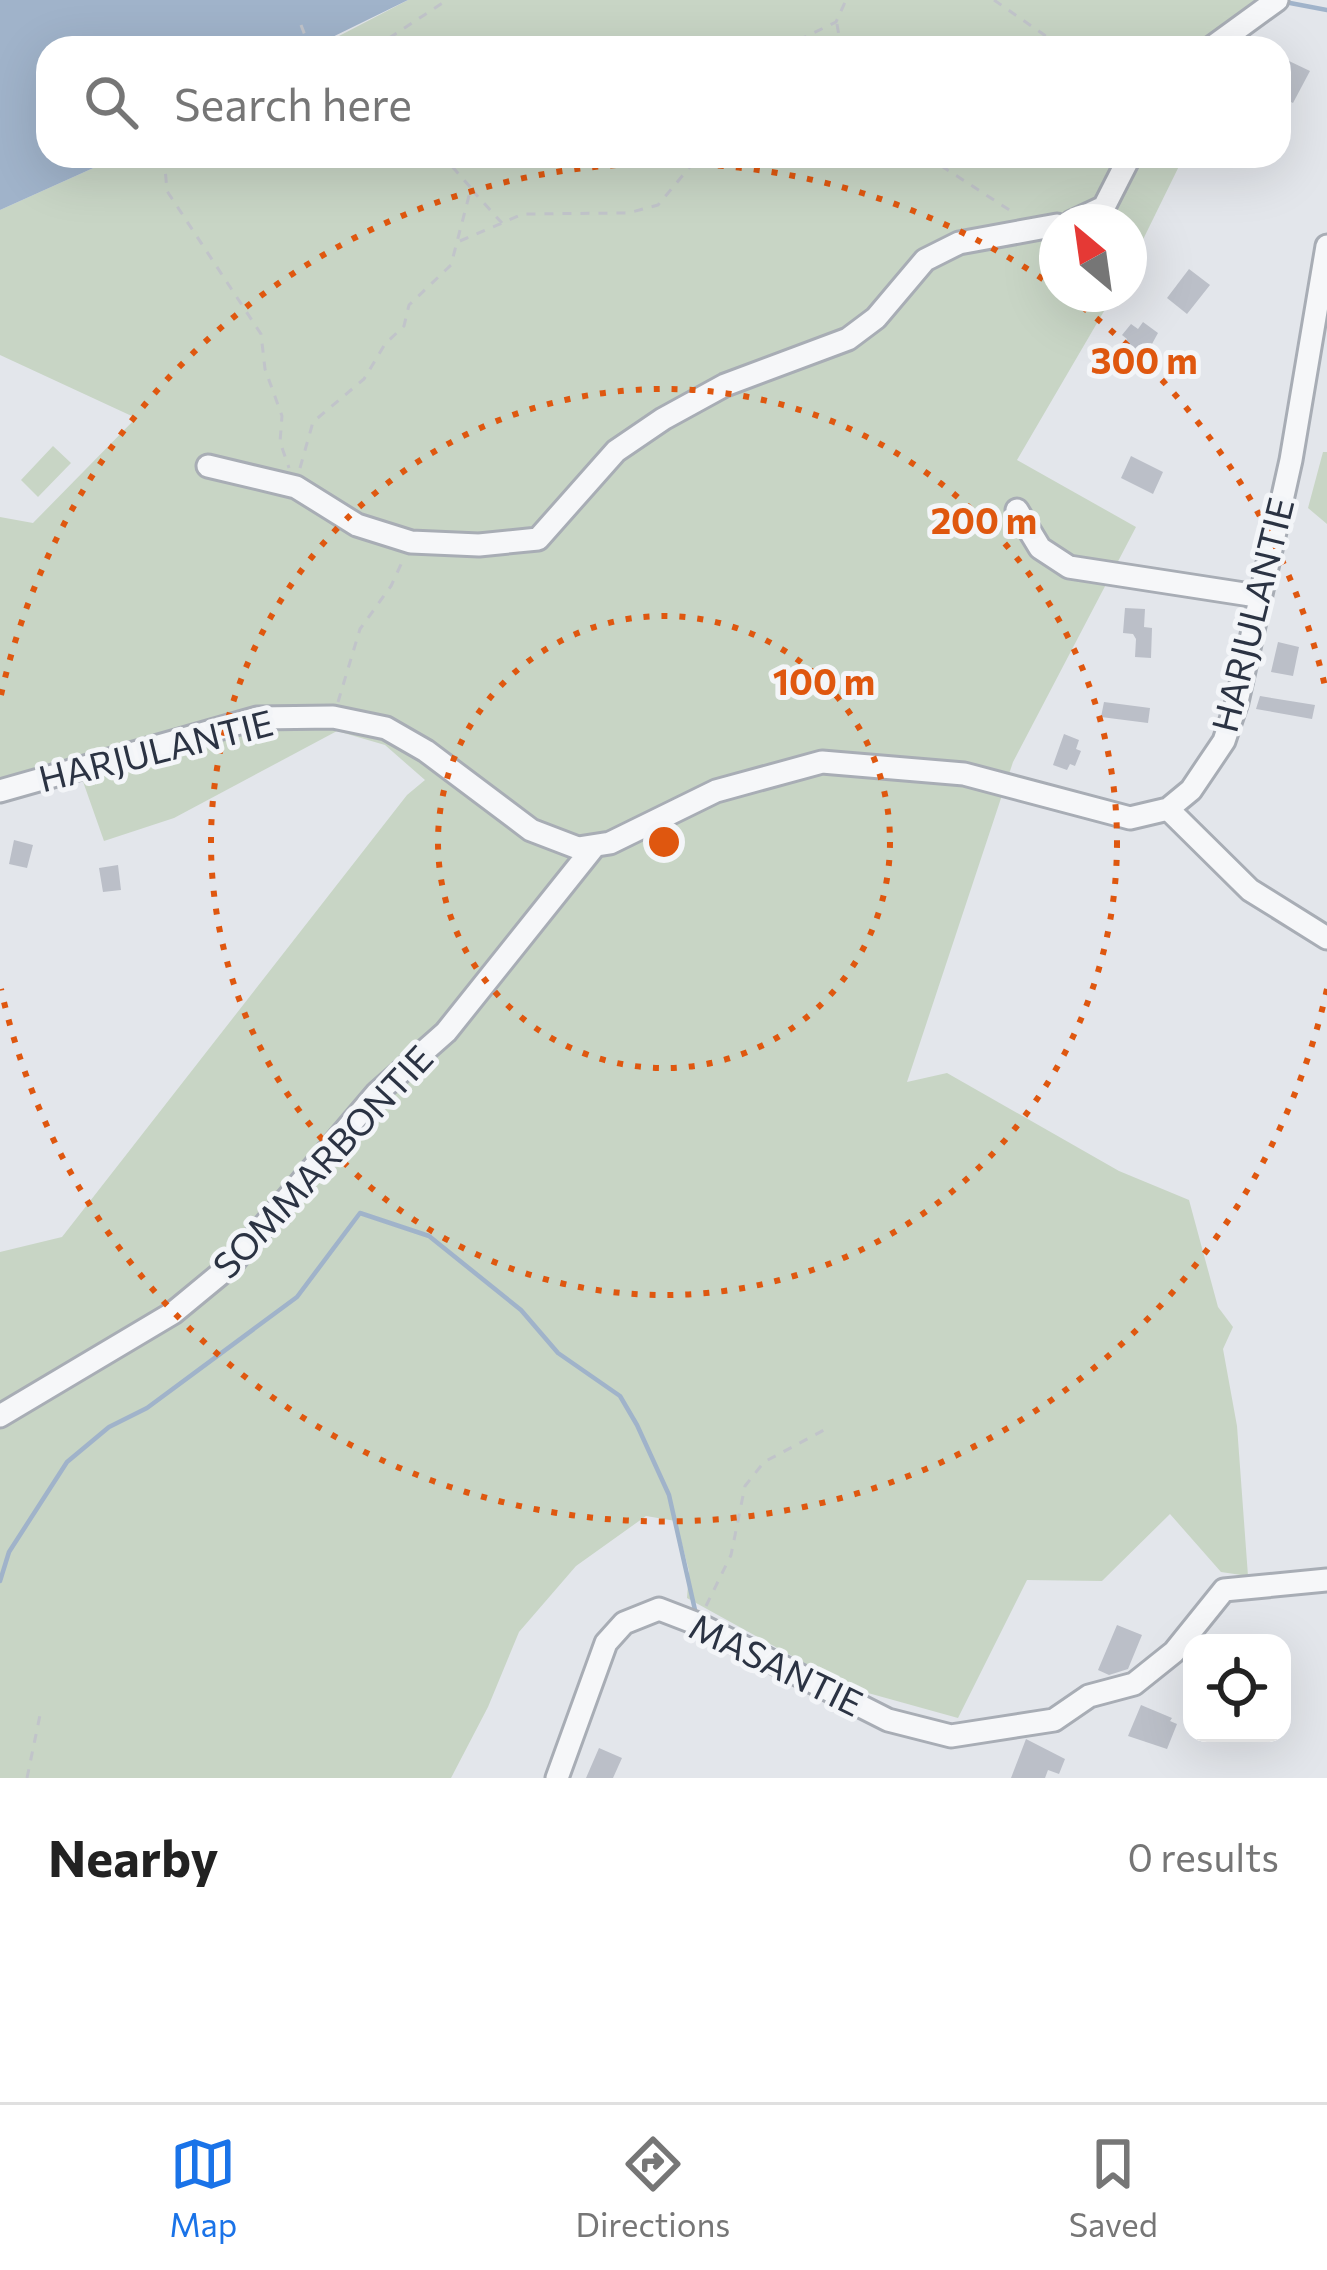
<!DOCTYPE html>
<style>
body{margin:0;font-family:Commissioner,sans-serif;background:#f6f6f6;color:#222}
.controls{position:absolute;right:36px;bottom:36px;display:grid;overflow:hidden;border-radius:24px;box-shadow:0 12px 48px #0002}
.controls button{width:108px;height:108px;display:grid;place-items:center;padding:0;border:0;border-bottom:3px solid #e0e0e0;background:#fff;color:#222;font:60px sans-serif}
.compass{position:absolute;left:1039px;top:204px;width:108px;height:108px;border-radius:50%;background:#fff;box-shadow:0 12px 48px #0002;rotate:331deg}
.list{margin:0;padding:0;list-style:none}
h2{display:flex;justify-content:space-between;align-items:center;height:156px;margin:0;padding:0 48px;font-size:51px}
h2 small{font-size:39px;font-weight:400;color:#767676}
.icon{flex:none;width:66px;height:66px;fill:none;stroke:currentColor;stroke-width:2;stroke-linecap:round;stroke-linejoin:round}
.map{position:relative;flex:none;width:1327px;height:1778px;overflow:hidden}
.search{position:absolute;background:#fff;box-shadow:0 12px 48px #0002;left:36px;right:36px;top:36px;height:132px;display:flex;align-items:center;gap:30px;box-sizing:border-box;padding:0 42px;border-radius:36px;color:#767676;font-size:45px}
.sheet{height:324px;background:#fff}
nav{display:flex;justify-content:space-around;align-items:center;box-sizing:border-box;height:168px;border-top:3px solid #e0e0e0;background:#fff;font-size:33px;color:#767676}
nav a{display:grid;justify-items:center;gap:6px}
nav .on{color:#1a73e8}
.map>svg:first-child{display:block}
</style>
<div class="map">
<svg width="1327" height="1778" viewBox="0 0 1327 1778">
<rect width="100%" height="100%" fill="#e3e6eb"/>
<path fill="#c8d5c5" d="M408 0H1256L1234 48H342L337 37Z
M120 156H1184L1129 268V222H1057V294H1114L1017 460 1136 527 1013 762 907 1082 947 1073 1119 1171 1189 1200 1218 1307 1233 1327 1223 1349 1237 1426 1248 1576 1221 1572 1170 1514 1102 1581 1027 1580 958 1718 850 1688 687 1598 689 1571 676 1521 646 1516 576 1566 519 1632 488 1707 451 1778H0V1252L62 1237 407 795 425 780 385 745 337 731 174 818 104 841 74 756 0 778V517L33 523 136 418 0 355V210Z
M53 446 71 463 38 497 21 480Z
M1323 452H1327V524L1308 508Z"/>
<path fill="#a0b3ca" d="M0 0H408L310 48H48V156H120L0 210Z"/>
<g fill="none" stroke-linecap="round" stroke-linejoin="round">
<path stroke="#a0b3ca" stroke-width="4.5" d="M1290 3 1327 10
M0 1581 9 1552 67 1462 109 1427 147 1408 297 1297 360 1213 429 1236 521 1310 558 1353 620 1396 637 1425 669 1495 695 1610"/>
</g>
<path fill="#bbbfc8" d="M1289 61 1310 71 1293 103 1279 96V81Z
M1189 269 1210 285 1187 314 1167 298Z
M1143 322 1158 333 1141 364 1120 349 1127 339 1122 335 1131 324 1138 329Z
M1131 456 1163 472 1153 494 1121 478Z
M1125 608 1145 609 1144 627 1152 628 1151 658 1135 657 1136 639 1133 634 1123 633Z
M1278 642 1299 647 1293 676 1271 672Z
M1260 696 1315 705 1312 719 1256 709Z
M1104 702 1150 708 1148 723 1101 717Z
M1064 734 1079 740 1076 749 1081 751 1075 766 1070 764 1067 770 1053 765Z
M14 840 33 845 27 868 9 864Z
M118 865 121 890 103 892 99 868Z
M1117 1625 1142 1635 1128 1669 1109 1675 1098 1670Z
M1141 1705 1172 1718 1170 1721 1177 1724 1167 1749 1128 1736Z
M1026 1739 1065 1759 1059 1774 1048 1770 1045 1778H1011Z
M599 1748 622 1758 613 1778H586Z"/>
<g fill="none" stroke-linecap="round" stroke-linejoin="round">
<defs>
<path id="minor" d="M1211 48 1277 0
M1072 222 1104 207 1130 156
M208 466 296 487 357 525 411 542 479 545 538 539 616 451 663 419 725 385 848 339 876 318 925 260 959 243 1057 225
M1017 510 1040 548 1069 567 1257 596
M0 791 257 718 333 717 386 728 426 751 531 830 578 848 610 843 716 791 822 762 964 774 1130 818 1168 809 1191 790 1224 741 1237 702 1291 460 1327 246
M1168 809 1250 890 1327 938
M0 1416 173 1313 230 1266 377 1093 446 1032 593 848
M557 1778 606 1643 624 1623 659 1609 698 1624 888 1720 951 1736 1054 1720 1089 1696 1134 1684 1174 1652 1224 1590 1327 1580"/>
</defs>
<use href="#minor" stroke="#a8adb5" stroke-width="27"/>
<path stroke="#c1c4ca" stroke-width="3" stroke-dasharray="9 9" stroke-linecap="butt" d="M994 0 1063 48
M837 24 841 48
M301 25 310 48
M374 48 447 0
M782 48 836 22 846 0
M164 156 167 191 261 334 265 369 282 416 280 442 289 468
M926 156 1014 213
M472 190 502 223
M460 241 523 214 628 213 658 205 699 156
M300 468 313 422 364 379 385 344 404 326 409 305 451 265 471 188 443 156
M338 702 360 629 391 586 403 560
M706 1606 731 1555 745 1486 764 1462 826 1429
M27 1778 40 1715"/>
<use href="#minor" stroke="#f6f7f9" stroke-width="21"/>
</g>
<g fill="none" stroke="#df570f" stroke-width="6" stroke-dasharray="6 12">
<circle cx="664" cy="842" r="226"/>
<circle cx="664" cy="842" r="453"/>
<path d="M1327 989A679 679 0 0 1 1 989M1 695A679 679 0 0 1 1053 286M1068 296A679 679 0 0 1 1327 695"/>
</g>
<g text-anchor="middle" stroke-width="10" stroke-linejoin="round" paint-order="stroke">
<g font-size="36" fill="#2b3343" stroke="#f3f5f8">
<text transform="translate(1253 615) rotate(-76)" y="13">HARJULANTIE</text>
<text transform="translate(156 751) rotate(-14)" y="13">HARJULANTIE</text>
<text transform="translate(323 1162) rotate(-47)" y="13">SOMMARBONTIE</text>
<text transform="translate(776 1665) rotate(26)" y="13">MASANTIE</text>
</g>
</g>
<circle cx="664" cy="842" r="18" fill="#df570f" stroke="#f3f5f8" stroke-width="6"/>
<g font-size="36" text-anchor="middle" font-weight="bold" fill="#df570f" stroke="#f3f5f8" stroke-width="10" stroke-linejoin="round" paint-order="stroke">
<text x="1144" y="374">300 m</text>
<text x="984" y="534">200 m</text>
<text x="824" y="695">100 m</text>
</g>
</svg>
<div class="controls">
<button><svg class="icon" aria-label="locate" viewBox="0 0 24 24"><circle cx="12" cy="12" r="6"/><path d="M12 2v4M12 18v4M2 12h4M18 12h4"/></svg></button>
</div>
<svg class="compass" viewBox="-18 -18 36 36"><path d="M0-13l5 13h-10z" fill="#e53935"/><path d="M0 13l5-13h-10z" fill="#767676"/></svg>
<div class="search"><svg class="icon" aria-label="search" viewBox="0 0 24 24"><circle cx="10" cy="10" r="6"/><path d="M15 15l6 6"/></svg>Search here</div>
</div>
<section class="sheet">
<h2>Nearby<small>0 results</small></h2>
<ul class="list">
</ul>
</section>
<nav>
<a class="on"><svg class="icon" aria-label="map" viewBox="0 0 24 24"><path d="M3 6l6-2 6 2 6-2v14l-6 2-6-2-6 2zM9 4v14M15 6v14"/></svg>Map</a>
<a><svg class="icon" aria-label="directions" viewBox="0 0 24 24"><path d="M12 3l9 9-9 9-9-9zM9 14v-3h6M13 9l2 2-2 2"/></svg>Directions</a>
<a><svg class="icon" aria-label="saved" viewBox="0 0 24 24"><path d="M7 4h10v16l-5-4-5 4z"/></svg>Saved</a>
</nav>
